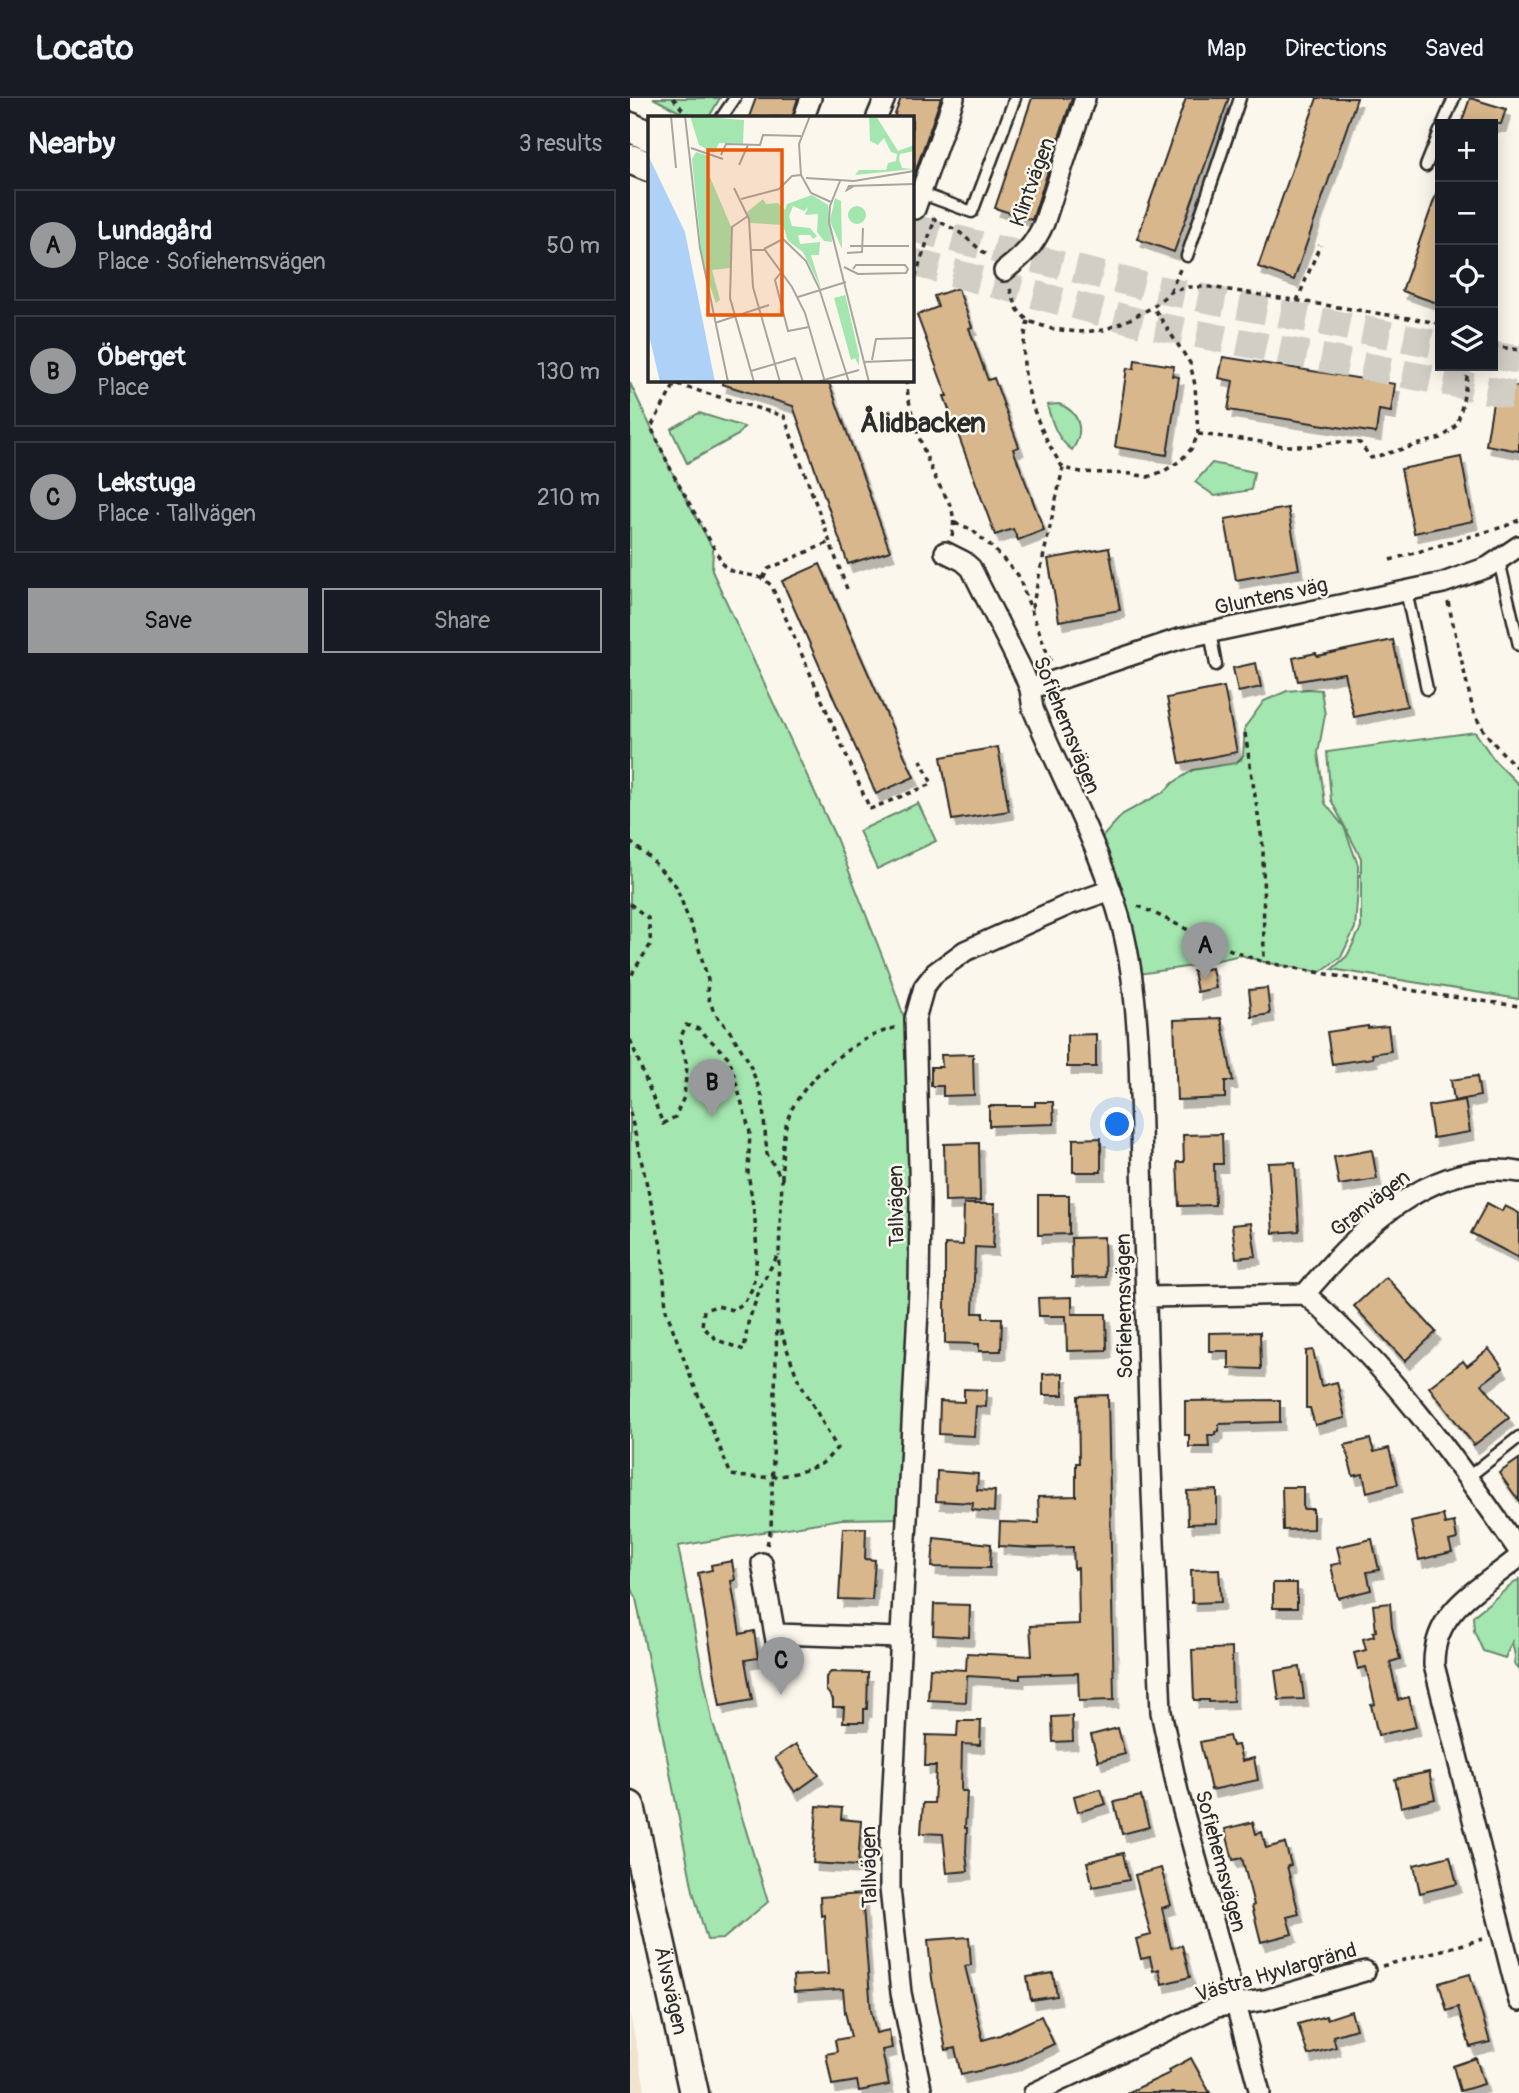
<!DOCTYPE html>
<meta charset="utf-8">
<style>
body{margin:0;font-family:Pangolin,sans-serif;background:#242831;color:#f1f3f6}
.controls{position:absolute;right:21px;top:21px;display:grid;overflow:hidden;border-radius:0px;box-shadow:0 4px 18px #0003}
.controls button{width:63px;height:63px;display:grid;place-items:center;padding:0;border:0;border-bottom:2px solid #363941;background:#171b24;color:#f1f3f6;font:35px sans-serif}
.you{position:absolute;left:488px;top:1027px;width:24px;height:24px;margin:-18px;border:5px solid #fff;border-radius:50%;background:#1a73e8;box-shadow:0 0 0 10px #1a73e833}
.badge{display:grid;place-items:center;width:46px;height:46px;border-radius:50%;background:#98999b;color:#111;font-size:23px;font-weight:700}
.pin{position:absolute;translate:-50% -58px;filter:drop-shadow(0 2px 4px #0008)}
.pin::after{content:'';position:absolute;top:37px;width:24px;height:21px;background:inherit;clip-path:polygon(0 0,100% 0,50% 100%)}
.list{margin:0;padding:0;list-style:none}
h2{display:flex;justify-content:space-between;align-items:center;height:91px;margin:0;padding:0 28px;font-size:30px}
h2 small{font-size:23px;font-weight:400;color:#9ea1a6}
.list li{display:grid;grid-template-columns:46px 1fr auto;gap:21px;align-items:center;box-sizing:border-box;height:112px;margin:0 14px 14px;padding:0 14px;border:2px solid #363941;border-radius:0px}
.list b{display:block;font-size:26px;white-space:nowrap}
.list p{margin:0;font-size:23px;white-space:nowrap;color:#9ea1a6}
.list em{font-size:23px;font-style:normal;color:#9ea1a6}
.actions{display:flex;gap:14px;padding:21px 28px}
.actions a{flex:1;padding:16px 0;border:2px solid #98999b;border-radius:0px;text-align:center;font-size:24px;color:#98999b}
.actions .main{background:#98999b;color:#111}
.icon{flex:none;width:38px;height:38px;fill:none;stroke:currentColor;stroke-width:2;stroke-linecap:round;stroke-linejoin:round}
.map{position:relative;flex:none;width:889px;height:1995px;overflow:hidden}
header{display:flex;align-items:center;gap:42px;box-sizing:border-box;height:98px;padding:0 35px;background:#171b24;border-bottom:2px solid #363941}
header strong{font-size:33px}
nav{display:flex;gap:38px;margin-inline-start:auto;font-size:24px}
main{display:flex}
aside{flex:1;background:#171b24}
.map>svg:first-child{display:block}
</style>
<header>
<strong>Locato</strong>
<nav><a>Map</a><a>Directions</a><a>Saved</a></nav>
</header>
<main>
<aside>
<h2>Nearby<small>3 results</small></h2>
<ul class="list">
<li><span class="badge">A</span><div><b>Lundagård</b><p>Place · Sofiehemsvägen</p></div><em>50 m</em></li>
<li><span class="badge">B</span><div><b>Öberget</b><p>Place</p></div><em>130 m</em></li>
<li><span class="badge">C</span><div><b>Lekstuga</b><p>Place · Tallvägen</p></div><em>210 m</em></li>
</ul>
<div class="actions"><a class="main">Save</a><a>Share</a></div>
</aside>
<div class="map">
<svg width="889" height="1995" viewBox="0 0 889 1995">
<defs>
<filter id="shadow"><feDropShadow dx="4.5" dy="8" stdDeviation="0" flood-color="#0004"/></filter>
</defs>
<rect width="100%" height="100%" fill="#fbf7ec"/>
<filter id="ink" filterUnits="userSpaceOnUse"><feTurbulence type="fractalNoise" baseFrequency=".0143" numOctaves="2"/><feDisplacementMap in="SourceGraphic" scale="14" xChannelSelector="R" yChannelSelector="G"/><feConvolveMatrix kernelMatrix="1 2 1 2 8 2 1 2 1" color-interpolation-filters="sRGB"/></filter>
<g filter="url(#ink)">
<path fill="#f1e4cf" d="M0 1916 16 1995H0Z"/>
<path fill="#a4e6af" stroke="#68886d" stroke-width="2" d="M23 0H90L79 19H59Z
M0 285 43 376 83 451 82 473 206 740 258 873 284 948 278 1420 212 1421 48 1448 82 1622 138 1804 93 1841 77 1842 63 1793 6 1500 0 1486Z
M429 306C450 314 455 334 442 352 427 341 422 325 417 307Z
M69 315 114 329 108 337 57 365 41 331Z
M582 365 624 374 621 392 585 398 565 384Z
M678 591 691 592 695 617 688 655 695 705 714 729 728 767V790L725 830 711 859 690 874 634 864 611 857 556 869 502 877 464 748 493 716 534 694 543 685 563 672 606 665 613 658 615 629 634 603 657 593Z
M845 634 865 663 889 687V901L702 871 717 858 731 830V760L701 702 697 654Z
M288 705 306 743 247 771 229 733Z
M889 1481V1571L884 1566 885 1558 882 1544 875 1560 853 1553 844 1533 843 1518Z"/>
<path fill="#d9b78c" stroke="#2b2b2b" stroke-width="2" filter="url(#shadow)" d="M126 0H168L162 19H119Z
M271 0H311L282 83V19H264Z
M402 0H442L402 122 365 110Z
M556 0H599L544 154 507 141Z
M687 0H727L664 182 628 169Z
M840 0 876 11 871 26H831Z
M808 91 810 92V206L772 193Z
M328 190 342 229 339 230 358 282 364 280 389 349 383 351 414 432 388 442 383 431 365 437 314 298H317L287 217 308 209 304 198Z
M593 259 765 286 761 314 749 312 746 335 598 312 603 283 589 280Z
M505 262 544 268 542 278 549 279 537 357 485 349 497 270 504 271Z
M93 282H198L260 453 218 466 163 308 92 286Z
M866 286 889 289V353L856 347Z
M831 359 843 423 784 435 771 371Z
M658 410 669 471 606 482 595 421Z
M479 450 490 512 429 523 418 461Z
M190 466 284 679 246 696 152 483Z
M763 542 777 608 724 619 714 575 668 583 663 560 686 555 687 558Z
M626 565 631 589 608 594 603 570Z
M594 589 607 654 550 665 537 600Z
M368 649 379 713 322 722 311 659Z
M582 870 586 890 567 894 563 873Z
M637 890 640 916 622 919 619 892Z
M591 920 603 983H595V1000L547 1002 544 922Z
M738 928V930L758 928 761 953 742 956 743 960 702 966 697 934Z
M466 936V969H437V937Z
M343 956 344 997 313 998V988H301V969H312L311 957Z
M847 978 850 998 824 1003 821 982Z
M835 1002 840 1034 803 1040 798 1008Z
M405 1004H423L424 1026 359 1028V1008H405Z
M592 1036 593 1066H584L585 1107 549 1108 547 1064H554L553 1037Z
M471 1040V1074H443V1041Z
M349 1045 350 1103 315 1104 314 1046Z
M742 1052 747 1081 709 1087 704 1059Z
M665 1064 669 1133 643 1135 638 1065Z
M408 1097H439V1136L408 1137Z
M857 1105 872 1113 875 1108 889 1115V1160L841 1135Z
M334 1106H365L363 1150 345 1149 343 1215H353V1220H372L371 1253H349V1246L315 1245V1146L333 1147Z
M621 1125 626 1158 606 1160 602 1127Z
M474 1139 475 1179 442 1180 441 1140Z
M756 1179 806 1234 775 1263 724 1208Z
M442 1199V1216H476L477 1252 437 1253 436 1218H409L408 1200Z
M630 1234 631 1271 599 1270V1253H579V1235Z
M859 1251 873 1270 852 1286 879 1320 844 1347 799 1289 833 1263 837 1268Z
M683 1252 691 1288 707 1284 715 1320 685 1327 680 1310H676V1253Z
M433 1275V1297H413V1276Z
M334 1291 357 1292 356 1309 346 1308 344 1338 309 1336 310 1303 334 1304Z
M478 1297 484 1602 449 1603 448 1575 390 1577V1581L337 1578 336 1604 298 1602 300 1570 336 1572 337 1555 402 1558 400 1528 449 1526 448 1470 444 1471 443 1449 405 1450 369 1448 370 1424 409 1425 408 1399 446 1398V1365H449L448 1298Z
M650 1302V1324L589 1326V1333L585 1334V1337H578L579 1349H559V1337H555V1303Z
M740 1341 744 1354 759 1350 768 1386 737 1394 733 1376 723 1378 715 1347Z
M889 1361V1403L869 1375Z
M307 1373 348 1376 347 1392 365 1393 364 1414 342 1412 343 1405 306 1403Z
M652 1389H673V1411H683V1431L653 1432Z
M587 1392V1425L558 1426 557 1393Z
M813 1417 815 1426 824 1424 827 1441 819 1443 822 1454 789 1462 781 1424Z
M213 1430H236L235 1461 245 1462 242 1502 209 1501Z
M304 1440 361 1446 360 1470 302 1469Z
M742 1441 749 1472 737 1474 741 1492 708 1500 701 1467 711 1465 707 1449Z
M102 1463 105 1482 101 1483 110 1536 124 1533 128 1560 115 1562 122 1602 90 1608 68 1475 82 1472 81 1467Z
M589 1471 591 1504 562 1505 561 1472Z
M643 1485H667V1510H643Z
M760 1505 762 1529 770 1561 760 1564 768 1602 779 1599 786 1629 748 1637 741 1607 745 1606 736 1569 728 1571 724 1555 736 1552 733 1541 744 1538 743 1534 746 1533 743 1507Z
M304 1506 340 1507 339 1539 303 1537Z
M602 1550 603 1603 579 1604V1602H564L562 1552Z
M670 1569 674 1601 649 1602 645 1573Z
M201 1574 238 1575 237 1611H234V1624H213L214 1609H203V1601L196 1592V1579Z
M442 1618 443 1643 423 1644 422 1619Z
M328 1623H351L350 1647 332 1646 331 1693H337L335 1730H337L336 1754 338 1773 317 1775 313 1736 291 1735 293 1705H304L306 1668H295L296 1637 327 1638Z
M488 1630 495 1656 468 1663 461 1637Z
M599 1638 602 1648 608 1647 612 1663 624 1660 628 1682 581 1692 570 1644Z
M166 1646 189 1677 165 1694 152 1675 154 1674 145 1660Z
M799 1674 805 1701 771 1709 765 1681Z
M471 1691 476 1706 448 1714 444 1698Z
M511 1698 519 1729 492 1736 484 1704Z
M187 1708 212 1710 211 1721 231 1723 228 1768 183 1765Z
M623 1724 626 1736 632 1734 636 1750 655 1745 661 1767 657 1768 669 1816 657 1819 662 1836 631 1844 622 1808 624 1807 612 1760 603 1762 595 1731Z
M493 1755 499 1782 463 1789 457 1764Z
M820 1758 827 1786 790 1795 784 1767Z
M531 1770 541 1807 532 1810 541 1850 552 1847 560 1879 532 1886 529 1871 523 1873 520 1859 511 1861 506 1841 521 1837 505 1777Z
M232 1796 241 1912 246 1935 259 1932 262 1950 252 1952 259 1987 229 1993 227 1983 202 1987 196 1956 207 1954 205 1942 221 1939 215 1914 213 1891 164 1894 163 1878 198 1876 194 1817 191 1818 190 1799Z
M339 1839 341 1867 335 1868 353 1942 370 1937 411 1918 424 1946 383 1965 331 1977 325 1950 316 1952 302 1881 298 1842Z
M423 1875 427 1898 401 1902 397 1879Z
M840 1876 860 1944 840 1949 828 1909 817 1913 809 1885Z
M721 1913 726 1931 703 1938 706 1949 678 1957 668 1926 696 1918 697 1921Z
M561 1960 580 1995H497L540 1975 539 1972Z
M846 1960 854 1986 830 1993 823 1968Z"/>
<g fill="none" stroke-linecap="round" stroke-linejoin="round">
<path stroke="#d1cec5" stroke-width="28" stroke-dasharray="28 14" stroke-linecap="butt" d="M282 130 522 190 810 247
M282 164 516 226 889 298
M863 257 889 262"/>
<defs>
<path id="lane" d="M92 19 105 0
M813 26 824 0
M796 68 810 33
M290 95 342 114 385 0
M557 158 610 0
M869 463 889 547
M776 493 797 591
M580 534 586 567
M837 1380 889 1339"/>
<path id="street" d="M174 19 181 0
M247 19 255 0
M285 111 324 0
M374 173C393 158 404 148 414 125L455 0
M315 454 333 463 341 470 393 574 400 591 403 611C433 683 472 753 492 828 503 872 507 916 509 961L520 1345 531 1614 548 1694 630 1995
M400 591 549 541 813 485 858 469 889 448
M675 1196C727 1134 801 1059 889 1074
M517 1199 675 1196C759 1269 826 1361 889 1453
M889 1459C851 1491 803 1511 804 1567L889 1903
M132 1465 151 1570
M146 1536 270 1540
M292 1995 271 1895 260 1790V1746L289 1193 290 1105 285 921 294 889 305 875 335 853 438 807 481 792
M404 1995 586 1909 635 1902 735 1873"/>
<g id="secondary">
<path d="M0 29 19 38"/>
<path d="M0 61 19 69"/>
<path id="s1" d="M0 1708 64 1995"/>
</g>
</defs>
<use href="#lane" stroke="#2b2b2b" stroke-width="15"/>
<use href="#street" stroke="#2b2b2b" stroke-width="24"/>
<use href="#secondary" stroke="#2b2b2b" stroke-width="33"/>
<path stroke="#2b2b2b" stroke-width="3.5" stroke-dasharray="5 5" stroke-linecap="butt" d="M43 0 56 16 62 19
M302 120 328 133 359 159
M282 188 305 121
M380 191 388 212 398 223 422 231 448 234 474 232 498 222 523 209 540 194 558 189H580L810 225
M540 194 551 169
M667 203 690 147
M398 223C384 274 406 328 433 370L451 374 502 376 518 379 534 373 550 363 562 350 568 336 565 287 560 265 523 209
M863 248 889 252
M276 282C279 314 291 347 304 377 315 401 328 409 322 438
M568 336 620 342 653 348H683L706 344 730 345 741 360 811 340 823 331 828 323 832 308 839 268
M325 425 341 431 349 438 363 450 388 477 421 565
M760 462 876 428 889 422
M133 480 138 471 200 444
M217 491 154 318 45 286 21 329 43 376 94 468C108 481 130 472 142 489L240 711 302 686 291 662
M818 504 843 612C853 637 871 653 889 672
M402 510 433 370
M615 635 633 748 634 864
M0 744 18 758 46 788 67 844 78 882 77 896 84 914 101 935 118 962 132 998 137 1056 152 1081 149 1155 132 1185 118 1225 114 1252 87 1242 72 1228 74 1212 87 1208 103 1212 114 1205 123 1189 127 1157 125 1122 118 1074 120 1034 99 960 69 931 56 927 50 941 57 968 54 999 45 1019 33 1026 0 941
M0 806 18 820 21 846 4 872 0 882
M508 808C550 826 590 851 634 864L807 897 889 908
M0 1014 32 1152 36 1212 59 1275 101 1377C131 1382 163 1379 191 1366 197 1362 202 1355 207 1350L167 1279 147 1223
M152 1080C152 1059 152 1034 160 1015 173 986 204 959 232 943 242 937 255 933 267 929
M137 1447 141 1430 149 1157
M752 1868 853 1841"/>
<use href="#lane" stroke="#fbf7ec" stroke-width="10"/>
<use href="#street" stroke="#fbf7ec" stroke-width="19"/>
<use href="#secondary" stroke="#fbf7ec" stroke-width="28"/>
</g>
</g>
<g text-anchor="middle" stroke-width="5" stroke-linejoin="round" paint-order="stroke">
<g font-size="21" fill="#2b2b2b" stroke="#fbf7ec">
<text transform="translate(402 84) rotate(-70)" y="7">Klintvägen</text>
<text transform="translate(641 498) rotate(-12)" y="7">Gluntens väg</text>
<text transform="translate(437 627) rotate(68)" y="7">Sofiehemsvägen</text>
<text transform="translate(740 1105) rotate(-38)" y="7">Granvägen</text>
<text transform="translate(266 1108) rotate(-91)" y="7">Tallvägen</text>
<text transform="translate(494 1208) rotate(-91)" y="7">Sofiehemsvägen</text>
<text transform="translate(591 1763) rotate(75)" y="7">Sofiehemsvägen</text>
<text transform="translate(239 1769) rotate(-91)" y="7">Tallvägen</text>
<text transform="translate(646 1874) rotate(-16)" y="7">Västra Hyvlargränd</text>
<text dy="7" stroke="none"><textPath href="#s1" startOffset="189">Älvsvägen</textPath></text>
</g>
<g font-size="28" font-weight="bold" fill="#2b2b2b" stroke="#fbf7ec">
<text x="293" y="334">Ålidbacken</text>
</g>
</g>
<g transform="translate(18 18)">
<rect width="266" height="266" fill="#fbf7ec"/>
<path d="M42 0 96 4 95 28 71 27 66 37 51 29ZM221 0H228L250 35 266 29V35L252 38 251 43 254 52 266 53 207 59 211 54H238L240 47 248 45 249 38 243 36 236 22 230 29 222 25ZM48 36 61 40 59 54 84 113 83 152 64 154 72 184 68 187 55 151 44 43ZM164 79 180 89 184 126 176 125 169 116 170 98 157 99 160 91 156 95 145 90 141 100 144 110 162 112 169 120 165 123 162 119H150L152 128 172 126 171 139H163L173 172 155 136 140 125 135 109 102 107 99 96 115 83 118 88 130 87 137 94 139 88ZM187 82 193 85 194 133 182 105ZM200 99a9 9 0 1 1 18 0a9 9 0 1 1-18 0ZM195 169 211 239V250L207 242 203 244 186 182 197 179Z" fill="#a4e6af"/>
<path d="M0 39 37 116 67 266H12L0 215Z" fill="#aed2f7"/>
<path fill="none" stroke="#a8a59f" stroke-width="2" d="M23 0 28 52M37 0 52 132 80 266M162 0 151 28 153 59 163 77 183 86M43 32 75 43M73 39 78 28 112 29 115 19 153 20M91 49 100 29M158 62 206 65 266 55M192 65 182 90 181 106 221 266M206 70 199 74 201 70 266 68M86 72 101 103 105 171 132 266M93 83 131 73 144 60 153 59M100 100 84 111 82 182 106 266M202 130H261M116 133 135 123 158 145 171 172 201 266M103 134H117L144 171 157 197 177 266M199 137 214 136 215 112M196 151 210 158 258 157 260 153 257 149H208L205 153M134 155 127 164 140 215 161 211M150 181 198 166M67 207 121 189M224 244 228 223 266 222M215 246 266 244M103 255 147 242 155 266M169 266 211 254"/>
<path fill="#e8590c" fill-opacity="0.15" stroke="#e8590c" stroke-width="3.5" d="M60 34H134V199H60Z"/>
<rect width="266" height="266" fill="none" stroke="#2b2b2b" stroke-width="3.5"/>
</g>
</svg>
<div class="controls">
<button>+</button>
<button>−</button>
<button><svg class="icon" aria-label="locate" viewBox="0 0 24 24"><circle cx="12" cy="12" r="6"/><path d="M12 2v4M12 18v4M2 12h4M18 12h4"/></svg></button>
<button><svg class="icon" aria-label="layers" viewBox="0 0 24 24"><path d="M12 4l9 5-9 5-9-5zM3 14l9 5 9-5"/></svg></button>
</div>
<div class="you"></div>
<div class="pin badge" style="left:575px;top:882px">A</div>
<div class="pin badge" style="left:82px;top:1019px">B</div>
<div class="pin badge" style="left:151px;top:1597px">C</div>
</div>
</main>
